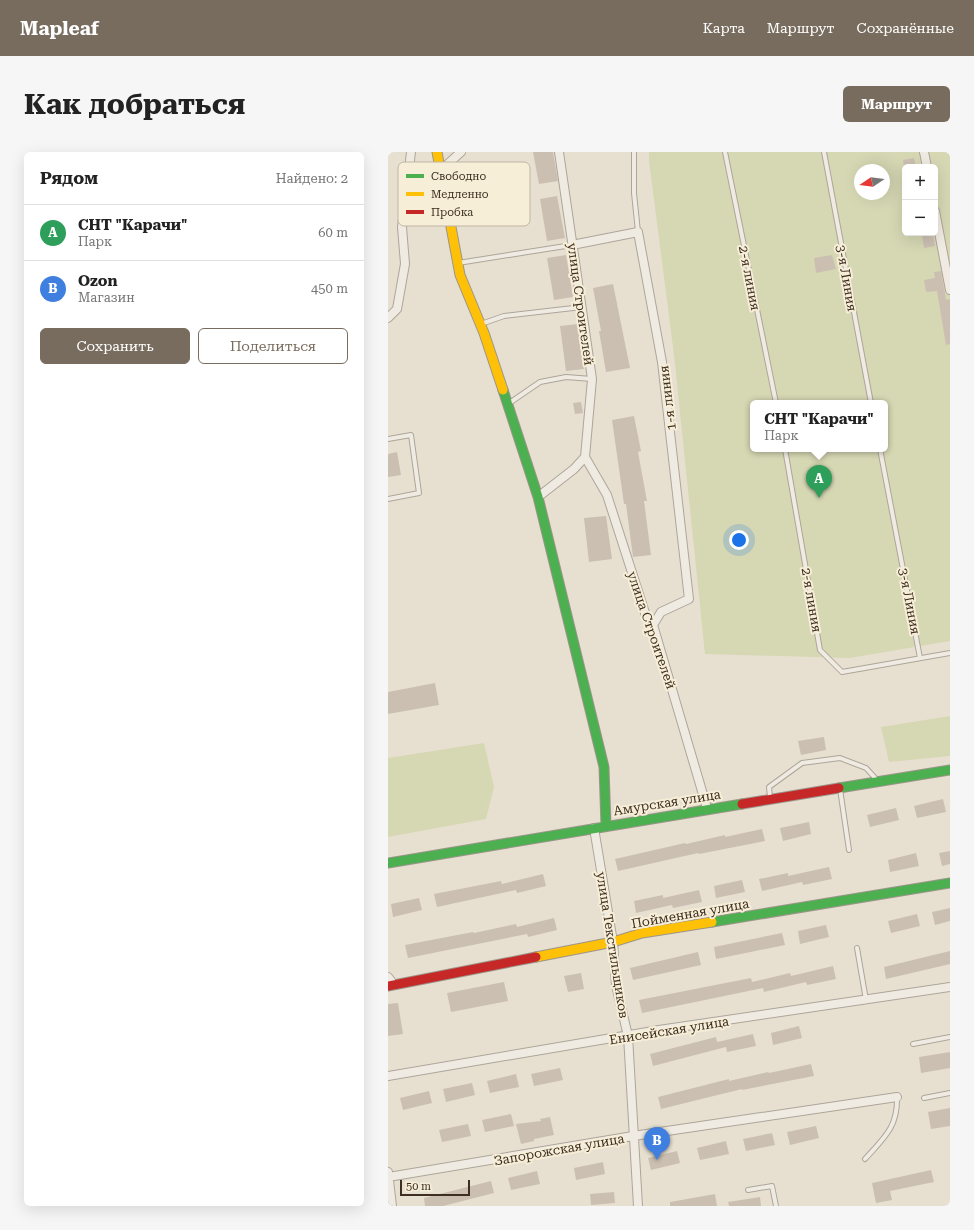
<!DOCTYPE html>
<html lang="ru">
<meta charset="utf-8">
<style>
body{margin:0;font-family:"Roboto Serif",serif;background:#f6f6f6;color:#222}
.controls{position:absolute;right:12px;top:12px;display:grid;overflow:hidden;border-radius:6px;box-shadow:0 4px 16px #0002}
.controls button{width:36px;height:36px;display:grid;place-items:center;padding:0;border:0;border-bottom:1px solid #e0e0e0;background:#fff;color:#222;font:20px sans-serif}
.compass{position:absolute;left:466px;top:12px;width:36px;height:36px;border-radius:50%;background:#fff;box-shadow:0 4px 16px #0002;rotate:257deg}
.scale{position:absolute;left:12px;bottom:10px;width:70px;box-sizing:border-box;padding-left:4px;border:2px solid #3d2e20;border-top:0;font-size:11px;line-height:14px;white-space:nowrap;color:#3d2e20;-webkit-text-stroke:3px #f7eed8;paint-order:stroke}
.you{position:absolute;left:351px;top:388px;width:14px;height:14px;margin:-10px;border:3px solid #fff;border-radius:50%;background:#1a73e8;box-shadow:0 0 0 6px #1a73e833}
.badge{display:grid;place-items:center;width:26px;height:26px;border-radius:50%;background:#786c5e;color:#fff;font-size:13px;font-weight:700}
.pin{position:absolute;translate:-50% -33px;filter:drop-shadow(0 1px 2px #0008)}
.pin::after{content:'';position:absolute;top:21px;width:14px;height:12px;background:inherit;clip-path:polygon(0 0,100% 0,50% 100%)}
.popup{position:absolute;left:362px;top:248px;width:138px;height:52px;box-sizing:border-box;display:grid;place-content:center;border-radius:6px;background:#fff;filter:drop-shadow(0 1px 3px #0005);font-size:13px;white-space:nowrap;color:#767676}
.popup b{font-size:15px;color:#222}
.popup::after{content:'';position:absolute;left:50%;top:100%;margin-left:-8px;border:8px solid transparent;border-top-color:#fff}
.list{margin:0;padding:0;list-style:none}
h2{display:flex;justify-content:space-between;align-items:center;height:52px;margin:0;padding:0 16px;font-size:17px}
h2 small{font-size:13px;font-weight:400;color:#767676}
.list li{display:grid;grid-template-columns:26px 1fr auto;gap:12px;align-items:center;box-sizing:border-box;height:56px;padding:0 16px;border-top:1px solid #e0e0e0}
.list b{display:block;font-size:15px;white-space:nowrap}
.list p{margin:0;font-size:13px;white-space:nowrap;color:#767676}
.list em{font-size:13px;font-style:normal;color:#767676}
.actions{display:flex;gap:8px;padding:12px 16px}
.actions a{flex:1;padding:9px 0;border:1px solid #786c5e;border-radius:6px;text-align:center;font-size:14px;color:#786c5e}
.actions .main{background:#786c5e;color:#fff}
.map{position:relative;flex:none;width:562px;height:1054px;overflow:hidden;border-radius:6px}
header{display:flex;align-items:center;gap:24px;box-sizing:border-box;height:56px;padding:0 20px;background:#786c5e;color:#fff}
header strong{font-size:19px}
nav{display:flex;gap:22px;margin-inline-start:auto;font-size:14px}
.intro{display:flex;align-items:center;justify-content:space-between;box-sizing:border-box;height:96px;padding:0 24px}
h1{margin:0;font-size:28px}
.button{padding:10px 18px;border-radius:6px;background:#786c5e;color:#fff;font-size:14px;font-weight:700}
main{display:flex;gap:24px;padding:0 24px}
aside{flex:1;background:#fff;border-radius:6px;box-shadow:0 4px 16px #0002}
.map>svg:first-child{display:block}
</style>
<header>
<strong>Mapleaf</strong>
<nav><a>Карта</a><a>Маршрут</a><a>Сохранённые</a></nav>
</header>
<div class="intro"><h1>Как добраться</h1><a class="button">Маршрут</a></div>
<main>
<aside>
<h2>Рядом<small>Найдено: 2</small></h2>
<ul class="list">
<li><span class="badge" style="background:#2e9e5b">A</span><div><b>СНТ &quot;Карачи&quot;</b><p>Парк</p></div><em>60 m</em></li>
<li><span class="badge" style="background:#3f7fe0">B</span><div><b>Ozon</b><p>Магазин</p></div><em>450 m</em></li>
</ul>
<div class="actions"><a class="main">Сохранить</a><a>Поделиться</a></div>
</aside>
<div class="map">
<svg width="562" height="1054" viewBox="0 0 562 1054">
<rect width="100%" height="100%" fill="#e7e0d1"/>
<path fill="#d6d7b3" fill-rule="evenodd" d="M261 0H562V489L462 506 317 502 286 203 261 9ZM517 15H547V81H517ZM472 18H496V42H472ZM365 251H497V297H365Z
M562 564V604L501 610 493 575Z
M96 591 106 635 98 667 0 685V606Z"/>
<path fill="#cbbfb2" d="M145 0H165L170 29 151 32Z
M526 6 528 15H516L515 8Z
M169 44 177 86 159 89 152 47Z
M545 82 547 94 536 96 534 83Z
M178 103 185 145 166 148 159 106Z
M444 103 448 117 428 121 426 106Z
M553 119 558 148 562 147V192L558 193 549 139 538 140 536 128 547 126 546 120Z
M225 132 242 216 218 220 211 179H213L205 136Z
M190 172 196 217 178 219 172 174Z
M193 250 195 261 187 262 185 251Z
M246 264 253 299 250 300 259 349H256L263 403 245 405 238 352H236L224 268Z
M9 300 13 323 0 325V302Z
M218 364 224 407 201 410 196 366Z
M47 531 51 553 0 562V540Z
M436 585 438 598 413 603 410 589Z
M555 647 558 660 529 666 526 654Z
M508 656 511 668 482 675 479 663Z
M421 670 423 682 395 689 392 676Z
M374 677 377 689 311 702 310 701 230 719 227 707 297 691 298 692 337 683V685Z
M562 699V712L554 714 551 701Z
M528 701 531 714 502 720 500 708Z
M441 715 444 727 415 733 414 730 374 739 371 727 400 721V724Z
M155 722 158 734 129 741 128 738 49 755 46 742 113 729 114 732Z
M354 728 357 740 328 746 326 734Z
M311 738 314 750 285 756 284 753 248 761 246 749 275 743V746Z
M31 746 34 758 5 765 3 752Z
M562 756V769L547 773 544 760Z
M529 762 532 774 503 781 500 769Z
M166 766 169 778 140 785 139 782 20 806 17 793 85 780 86 781 128 772 129 775Z
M438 773 441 785 412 792 410 779Z
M394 781 397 793 328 807 326 795Z
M562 799V812L498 827 496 815Z
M310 800 313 813 245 828 242 816Z
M445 814 448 827 419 833 418 830 376 840 375 836 254 861 251 848 363 826 364 830 402 821 403 824Z
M193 821 196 837 180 840 176 824Z
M116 830 120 849 63 860 59 841Z
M10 851 15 882 0 884V852Z
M411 874 414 886 385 893 383 881Z
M365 882 368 894 339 900 338 895 265 914 262 902 328 885 329 890Z
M562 900V916L533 921 531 905Z
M423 912 426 924 354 938V937L273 957 270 945 341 927V929L380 920 381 921Z
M172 916 175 928 146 934 143 922Z
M128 922 131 935 102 941 99 929Z
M84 931 87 943 58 950 55 937Z
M41 939 44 951 15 958 12 946Z
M562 956V974L543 977 540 960Z
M123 962 126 974 97 980 94 968Z
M162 965 166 983 146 987V989L133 992 128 972 153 969 152 967Z
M80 972 83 984 54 990 51 978Z
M428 974 431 986 402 993 399 980Z
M384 981 387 993 358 999 355 987Z
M338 989 341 1002 312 1008 309 996Z
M289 999 292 1011 263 1018 260 1006Z
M215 1010 217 1022 188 1028 186 1016Z
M543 1018 546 1030 502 1039 504 1048 488 1051 484 1031Z
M149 1019 152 1032 123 1038 120 1026Z
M103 1029 106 1041 55 1054H37L36 1046Z
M226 1040 227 1051 203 1053 202 1042Z
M327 1042 329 1054H282V1050Z
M372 1045 373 1054H341L340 1050Z"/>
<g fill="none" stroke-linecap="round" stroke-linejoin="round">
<defs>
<path id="lane" d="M246 0V41L250 80
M337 0 388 251
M436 0 483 251
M70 111 184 93
M93 172 116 164 194 155
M120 252 152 230 178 225 204 227
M0 287 23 283 31 341 0 347
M397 297 432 498 454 520 562 501
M492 297 532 506
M452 637 461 698
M382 646 381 635 414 611 452 606 478 616 489 628
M469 796 478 848
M525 892 562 885
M536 946 562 941
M477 1007C496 986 510 975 509 945
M360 1038 384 1034 388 1054"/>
<path id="street" d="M536 0 539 15
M52 19 73 0
M547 59 562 138
M184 93 250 80 274 210 301 447 273 460 265 473
M0 166 9 157 17 112 14 75 23 0
M197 305 219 343 258 464 265 473 319 656
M150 345 186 317 197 305 204 227 171 0
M206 676 225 790 228 833 240 884 250 1054
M0 825 6 833
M0 924 271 878 562 835
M0 1020 4 1054
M0 1025 245 984 509 945"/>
<path id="fast" d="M115 238 150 345 216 615 218 674
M451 636 562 618
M0 711 354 652
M324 770 562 731"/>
<path id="slow" d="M49 0 72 123 96 181 115 238
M148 805 225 790 254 781 324 770"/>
<path id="jam" d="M354 652 451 636
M0 834 148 805"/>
</defs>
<use href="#lane" stroke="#ada599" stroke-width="6"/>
<use href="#street" stroke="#ada599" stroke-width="10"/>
<use href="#fast" stroke="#9c958a" stroke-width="11"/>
<use href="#slow" stroke="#9c958a" stroke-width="11"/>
<use href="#jam" stroke="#9c958a" stroke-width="11"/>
<use href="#lane" stroke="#efebe3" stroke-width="4"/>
<use href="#street" stroke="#efebe3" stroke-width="8"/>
<use href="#fast" stroke="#4caf50" stroke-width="9"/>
<use href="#slow" stroke="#ffc107" stroke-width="9"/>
<use href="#jam" stroke="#c62828" stroke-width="9"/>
</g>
<g text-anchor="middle" stroke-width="4" stroke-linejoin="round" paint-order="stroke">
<g font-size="13" fill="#3d2e20" stroke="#f7eed8">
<text transform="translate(362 126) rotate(79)" y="5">2-я линия</text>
<text transform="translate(459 126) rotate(80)" y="5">3-я Линия</text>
<text transform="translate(193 152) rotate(82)" y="5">улица Строителей</text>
<text transform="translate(279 246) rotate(-97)" y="5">1-я линия</text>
<text transform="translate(424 448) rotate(80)" y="5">2-я линия</text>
<text transform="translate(522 449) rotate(79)" y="5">3-я Линия</text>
<text transform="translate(264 478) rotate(71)" y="5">улица Строителей</text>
<text transform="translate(279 650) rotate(-9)" y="5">Амурская улица</text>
<text transform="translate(302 761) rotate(-10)" y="5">Пойменная улица</text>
<text transform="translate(225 793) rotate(81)" y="5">улица Текстильщиков</text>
<text transform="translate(281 878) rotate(-9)" y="5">Енисейская улица</text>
<text transform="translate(171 997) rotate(-10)" y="5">Запорожская улица</text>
</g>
</g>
<rect x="10" y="10" width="132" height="64" rx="6" fill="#f7eed8" stroke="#bfb4a1" stroke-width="1"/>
<rect x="18" y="22" width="18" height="4" fill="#4caf50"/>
<rect x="18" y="40" width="18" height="4" fill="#ffc107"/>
<rect x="18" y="58" width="18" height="4" fill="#c62828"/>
<g font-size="11" fill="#3d2e20">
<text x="43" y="28">Свободно</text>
<text x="43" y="46">Медленно</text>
<text x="43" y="64">Пробка</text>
</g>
</svg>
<div class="controls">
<button>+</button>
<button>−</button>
</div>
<svg class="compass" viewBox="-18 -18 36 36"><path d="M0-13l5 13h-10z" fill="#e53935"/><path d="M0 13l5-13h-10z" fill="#767676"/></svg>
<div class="scale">50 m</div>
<div class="you"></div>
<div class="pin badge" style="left:431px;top:346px;background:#2e9e5b">A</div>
<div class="popup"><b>СНТ &quot;Карачи&quot;</b>Парк</div>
<div class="pin badge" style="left:269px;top:1008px;background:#3f7fe0">B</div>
</div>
</main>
